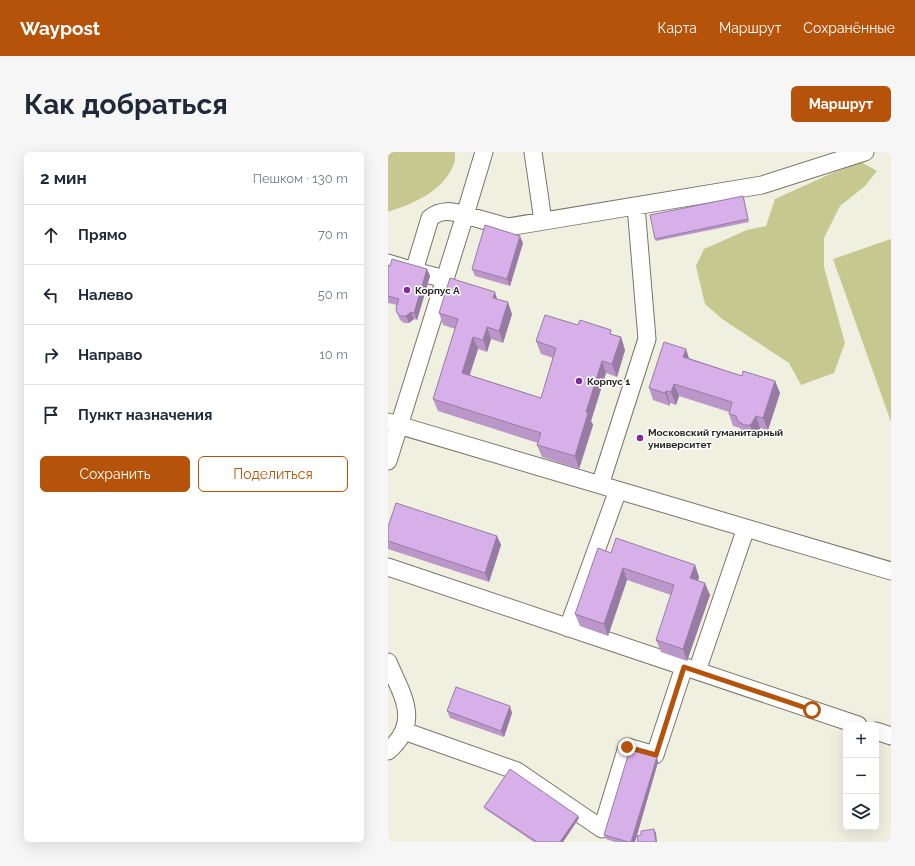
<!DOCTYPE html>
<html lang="ru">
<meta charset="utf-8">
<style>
body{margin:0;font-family:Raleway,sans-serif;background:#f6f6f7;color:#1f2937}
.controls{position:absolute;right:12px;bottom:12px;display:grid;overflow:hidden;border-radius:6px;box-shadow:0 4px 16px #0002}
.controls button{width:36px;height:36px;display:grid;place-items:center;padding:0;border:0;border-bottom:1px solid #e0e1e3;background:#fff;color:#1f2937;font:20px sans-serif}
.stop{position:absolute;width:12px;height:12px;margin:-9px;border:3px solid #b45309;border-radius:50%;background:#fff}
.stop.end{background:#b45309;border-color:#fff;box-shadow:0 1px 4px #0008}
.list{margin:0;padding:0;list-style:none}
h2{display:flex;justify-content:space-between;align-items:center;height:52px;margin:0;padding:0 16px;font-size:17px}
h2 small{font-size:13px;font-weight:400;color:#747a83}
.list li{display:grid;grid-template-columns:26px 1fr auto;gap:12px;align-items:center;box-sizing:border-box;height:60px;padding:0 16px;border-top:1px solid #e0e1e3}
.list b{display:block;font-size:15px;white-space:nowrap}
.list em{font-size:13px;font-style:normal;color:#747a83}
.actions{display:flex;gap:8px;padding:12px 16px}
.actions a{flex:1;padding:9px 0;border:1px solid #b45309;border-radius:6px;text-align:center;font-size:14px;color:#b45309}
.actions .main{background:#b45309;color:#fff}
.icon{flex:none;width:22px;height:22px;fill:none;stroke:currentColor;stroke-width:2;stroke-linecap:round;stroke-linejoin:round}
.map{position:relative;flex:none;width:503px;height:690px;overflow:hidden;border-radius:6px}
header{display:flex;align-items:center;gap:24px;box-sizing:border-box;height:56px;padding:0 20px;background:#b45309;color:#fff}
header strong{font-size:19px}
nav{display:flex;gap:22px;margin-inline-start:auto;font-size:14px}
.intro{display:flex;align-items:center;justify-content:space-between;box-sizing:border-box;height:96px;padding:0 24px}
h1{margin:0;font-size:28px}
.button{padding:10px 18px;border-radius:6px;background:#b45309;color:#fff;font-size:14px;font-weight:700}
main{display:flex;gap:24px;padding:0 24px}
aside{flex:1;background:#fff;border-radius:6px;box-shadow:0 4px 16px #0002}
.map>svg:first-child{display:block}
</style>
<header>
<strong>Waypost</strong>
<nav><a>Карта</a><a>Маршрут</a><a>Сохранённые</a></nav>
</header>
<div class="intro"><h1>Как добраться</h1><a class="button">Маршрут</a></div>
<main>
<aside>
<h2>2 мин<small>Пешком · 130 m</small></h2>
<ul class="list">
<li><svg class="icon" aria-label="ahead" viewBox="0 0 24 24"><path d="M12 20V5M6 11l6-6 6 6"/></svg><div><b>Прямо</b></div><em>70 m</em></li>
<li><svg class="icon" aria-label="left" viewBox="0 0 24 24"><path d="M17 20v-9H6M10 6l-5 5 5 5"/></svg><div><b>Налево</b></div><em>50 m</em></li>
<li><svg class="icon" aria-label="right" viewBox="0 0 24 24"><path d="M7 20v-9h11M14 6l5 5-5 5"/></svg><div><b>Направо</b></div><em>10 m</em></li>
<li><svg class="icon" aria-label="arrive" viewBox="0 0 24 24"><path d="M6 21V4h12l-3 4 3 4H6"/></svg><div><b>Пункт назначения</b></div></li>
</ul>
<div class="actions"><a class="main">Сохранить</a><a>Поделиться</a></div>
</aside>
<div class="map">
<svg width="503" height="690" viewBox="0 0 503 690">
<rect width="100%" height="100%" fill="#eff0e0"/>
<path fill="#c6c890" d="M0 0H67C67 4 67 9 66 12 55 40 26 51 0 60Z
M473 10 489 19 477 34 452 54 436 86V115L457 191 446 221 413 233 401 211 334 167 317 152 308 114 316 97 359 78 378 74 387 47 442 22Z
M503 87V270L445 107Z"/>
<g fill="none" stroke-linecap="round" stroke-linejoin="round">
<defs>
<path id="minor" d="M145 0 155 69
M0 111 26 119 42 66C53 57 64 59 77 63L96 0
M26 119 57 127
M0 270 503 419
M0 309 77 63 120 75 374 33 477 0
M212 333 259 187 248 54
M0 415 470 573
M180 476 230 338
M0 510C14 543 34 570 0 599
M309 519 358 376
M16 579 129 619 214 677 239 595 267 603 296 515
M488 579 503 584"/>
</defs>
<use href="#minor" stroke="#767669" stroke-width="19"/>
<use href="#minor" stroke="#fff" stroke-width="17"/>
</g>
<path fill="#ba97c8" d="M356 46 361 70 268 89 267 87Z
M135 91 122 134 87 124 84 117Z
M0 113 39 117 42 124 29 168 26 167 21 171H16L12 168 9 161V153L0 151Z
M109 147 124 162 115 191 103 187 99 200 90 197 82 223 153 246 165 206 153 202 148 189 190 173 233 185 237 198 229 225 218 221 203 269 205 273 191 317 154 305 149 293 150 291 50 259 45 247 67 177 55 173 51 161Z
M301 206 354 224 387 229 392 241 380 278 372 276 369 283 366 285H361L354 282 352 276 345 274 341 262V260L291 244 288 253 282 251V254L265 248 261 236Z
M0 375 109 384 113 393 101 430 0 397Z
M223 401 307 413 311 425 310 428 322 443 299 509 273 500 268 488 283 443 239 428 220 484 192 474 187 462Z
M59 559 124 561 116 585 62 566Z
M269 605 270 610 247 690H227L218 687 216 683Z
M96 655 190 664 191 666 175 690H146L97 657Z"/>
<path fill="#977ba3" d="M132 84 135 91 122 134 119 127Z
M39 117 42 124 29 168 26 161Z
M107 140 111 153 105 146Z
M120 150 124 162 115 191 111 179Z
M23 160 26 167 21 171 18 164Z
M99 175 103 187 99 200 95 188Z
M85 185 90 197 78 233 74 221Z
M233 185 237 198 229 225 224 212Z
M298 197 302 209 295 205Z
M214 209 218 221 203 269 205 273 191 317 187 304 198 260Z
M387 229 392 241 380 278 375 266Z
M286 232 291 244 288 253 283 240Z
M278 239 282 251V254L277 241Z
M368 264 372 276 369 283 366 285 362 273Z
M109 384 113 393 101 430 97 421Z
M307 413 311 425 307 438 302 426Z
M235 416 239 428 220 484 216 472Z
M317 431 322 443 299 509 295 497Z
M122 554 124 561 116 585 113 579Z
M269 605 270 610 247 690H243Z
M190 664 191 666 175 690H172Z
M266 677 268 681 269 690H268Z"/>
<path fill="#d8b0e9" stroke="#977ba3" d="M355 44 360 67 267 87 262 63Z
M97 73 132 84 119 127 84 117Z
M4 107 39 117 26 161 23 160 18 164H13L9 161 8 156 11 147 0 144V113L2 114Z
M62 126 107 140 105 146 120 150 111 179 99 175 95 188 85 185 74 221 153 246 168 196 148 189 157 163 190 173 192 168 223 178 222 182 233 185 224 212 214 209 198 260 200 261 187 304 149 293 153 281 45 247 70 167 51 161Z
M276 190 298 197 295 205 354 224 355 219 387 229 375 266 368 264 364 271 362 273H356L350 269 348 264 341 262 344 250 286 232 283 240 278 239 277 241 261 236Z
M8 351 109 384 97 421 0 389V375Z
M228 386 307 413 302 426 317 431 295 497 268 488 286 433 235 416 216 472 187 462 210 396 223 401Z
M68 535 122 554 113 579 59 559Z
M242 597 269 605 243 690H241L216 683Z
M122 617 190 664 172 690H149L96 655Z
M266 677 268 690H250L249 684 253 683V679Z"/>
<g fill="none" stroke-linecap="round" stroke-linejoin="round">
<path stroke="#b45309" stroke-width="5" d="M239 595 268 603 296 515 424 558"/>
</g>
<g fill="#7e2c9c" stroke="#fff" stroke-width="1.5">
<circle cx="19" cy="138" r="4"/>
<circle cx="191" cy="229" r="4"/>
<circle cx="252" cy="286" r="4"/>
</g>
<g text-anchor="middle" stroke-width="3" stroke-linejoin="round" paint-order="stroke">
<g font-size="10" font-weight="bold" fill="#282823" stroke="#fff" text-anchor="start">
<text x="27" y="142">Корпус А</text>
<text x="199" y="233">Корпус 1</text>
<text x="260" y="284">Московский гуманитарный<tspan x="260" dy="12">университет</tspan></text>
</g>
</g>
</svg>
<div class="controls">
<button>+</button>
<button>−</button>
<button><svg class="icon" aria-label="layers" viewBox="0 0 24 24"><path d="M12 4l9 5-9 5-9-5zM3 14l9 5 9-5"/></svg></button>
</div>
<div class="stop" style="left:424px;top:558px"></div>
<div class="stop end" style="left:239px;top:595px"></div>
</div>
</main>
